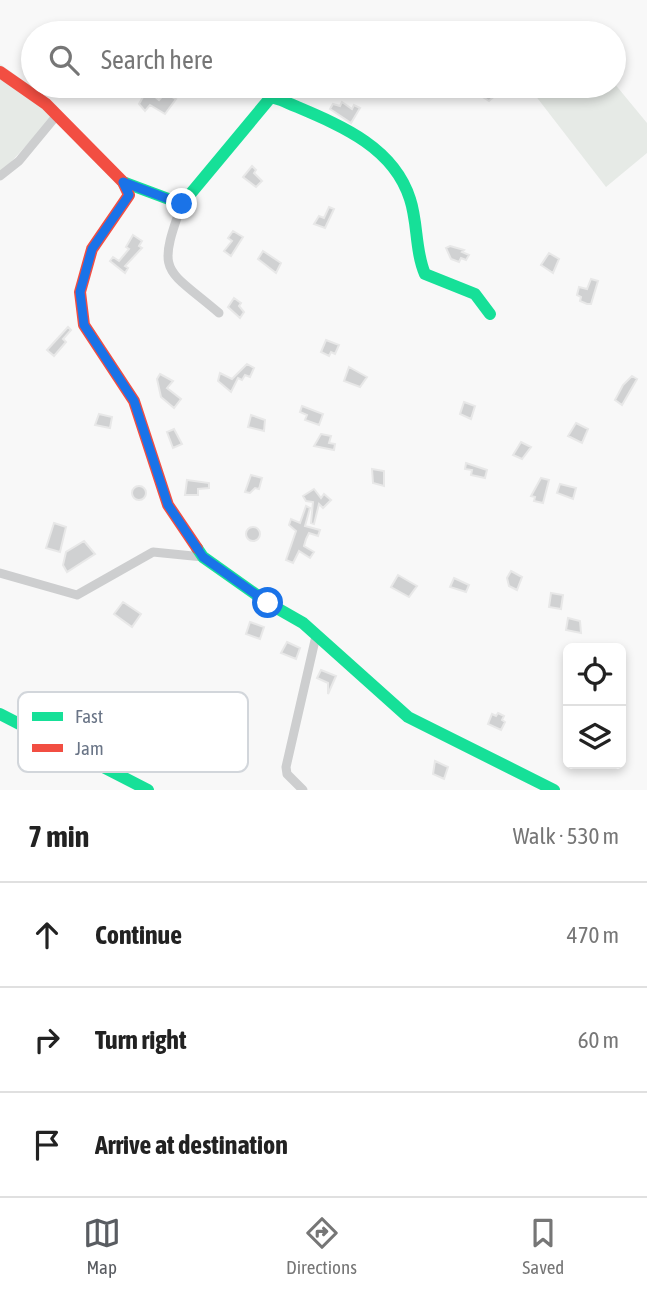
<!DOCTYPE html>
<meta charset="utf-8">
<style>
body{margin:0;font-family:"Asap Condensed",sans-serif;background:#f6f6f6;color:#222}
.controls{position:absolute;right:21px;bottom:21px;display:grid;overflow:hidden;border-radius:10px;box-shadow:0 4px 10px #0003}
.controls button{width:63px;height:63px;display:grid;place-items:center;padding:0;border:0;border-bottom:2px solid #e0e0e0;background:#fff;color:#222;font:35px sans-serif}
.stop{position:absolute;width:21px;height:21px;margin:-16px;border:5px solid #1a73e8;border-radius:50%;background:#fff}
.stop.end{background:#1a73e8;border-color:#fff;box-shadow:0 2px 7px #0008}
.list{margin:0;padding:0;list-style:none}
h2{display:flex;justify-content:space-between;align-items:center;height:91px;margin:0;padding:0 28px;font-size:30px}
h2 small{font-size:23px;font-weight:400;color:#767676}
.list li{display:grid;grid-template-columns:46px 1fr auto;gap:21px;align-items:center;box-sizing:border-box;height:105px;padding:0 28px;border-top:2px solid #e0e0e0}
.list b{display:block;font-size:26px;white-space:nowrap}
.list em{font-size:23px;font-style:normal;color:#767676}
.icon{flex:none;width:38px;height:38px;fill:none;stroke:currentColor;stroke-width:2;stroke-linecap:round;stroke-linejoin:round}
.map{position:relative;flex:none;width:647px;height:790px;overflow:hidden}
.search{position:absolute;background:#fff;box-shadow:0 4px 10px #0003;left:21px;right:21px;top:21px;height:77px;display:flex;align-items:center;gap:18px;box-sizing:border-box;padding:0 24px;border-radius:38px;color:#767676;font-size:26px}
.sheet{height:406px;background:#fff}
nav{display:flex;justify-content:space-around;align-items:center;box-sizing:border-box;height:98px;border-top:2px solid #e0e0e0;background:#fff;font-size:19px;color:#767676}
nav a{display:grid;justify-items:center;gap:4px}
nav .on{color:#595c61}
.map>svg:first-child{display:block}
</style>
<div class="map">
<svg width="647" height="790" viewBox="0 0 647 790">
<rect width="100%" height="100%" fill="#f8f8f8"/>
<path fill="#e6eae6" d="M0 64 38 91 59 110 0 174Z
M614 83 647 123V153L606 187 528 86Z"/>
<path fill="#d0d1d2" stroke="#e8e8e8" stroke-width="2" d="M466 86H495L500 91 489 101Z
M147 90 159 100 165 93 176 99 165 114 150 105 145 111 139 104Z
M342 102 352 109 354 105 360 108 351 123 330 109 333 104 340 106Z
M252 166 256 170 254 173 262 181 256 187 243 177Z
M329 207 334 209 325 228 314 224 319 216 324 218Z
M233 231 243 237 231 256 224 251 232 241 228 238Z
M133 235 142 241 139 246 142 248 125 266 128 268 125 273 110 261 113 257 119 261 129 249 126 247Z
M450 246 464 250 462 252 469 255 466 260 461 258 459 262 451 259 446 248Z
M263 251 281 263 276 273 258 259Z
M549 253 559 259 553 273 541 265Z
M591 279 598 281 591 304H587L580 301 581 297 577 295 579 287 587 289Z
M234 298 241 303 239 306 244 312 240 318 228 307Z
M68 327 71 330 63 339 66 342 54 356 47 350Z
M326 340 339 345 335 354 331 352 329 356 321 352Z
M247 364 254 368 250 377 245 375 242 380 238 378 231 392 218 381 220 373 232 379Z
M349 367 367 377 360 387 344 381Z
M160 374 173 381 167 388 181 399 174 408 161 397 157 379Z
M632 376 637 379 622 405 615 400 623 385Z
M464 402 475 406 471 419 460 414Z
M302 406 323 414 319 425 305 420 307 415 300 412Z
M99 414 112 417 110 428 95 425Z
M251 415 265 420 264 431 248 427Z
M576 423 588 429 582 443 568 436Z
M174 429 182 444 173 448 167 432Z
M321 434 331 436 329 443 335 444 334 450 314 446Z
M521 442 531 447 522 459 513 455Z
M466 463 487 470 485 478 471 475 472 470 465 469Z
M372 469 384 471V486L373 483Z
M251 475 262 478 259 489 255 488 250 493 245 492Z
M541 478 549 480 543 503 534 501 535 497 531 496Z
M187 480 209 483V488L198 489V495H185Z
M560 484 576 488 573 499 557 493Z
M132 493a7 7 0 1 1 14 0a7 7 0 1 1-14 0Z
M314 489 321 498 324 494 331 500 323 508 319 504 314 524 311 523 313 502 306 501 303 496Z
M306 506 310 508 305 526 320 530 318 536 309 533 306 539 304 546 314 552 310 558 299 551 293 563 286 560 296 531 289 525 291 519 300 523Z
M54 523 66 527 60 552 46 548Z
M246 534a7 7 0 1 1 14 0a7 7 0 1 1-14 0Z
M84 541 95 554 67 572 63 565 66 552Z
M511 571 522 577 517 590 509 586 507 578Z
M398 575 417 586 409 597 391 587Z
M454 578 469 585 466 592 450 587Z
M551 593 563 595 561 609 549 607Z
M123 602 141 614 132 627 114 614Z
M568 618 580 621 581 633 566 630Z
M250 622 264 627 260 639 246 634Z
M287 642 300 648 296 659 281 653Z
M321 670 336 676 328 694V683L317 678Z
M498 713 504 716 502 720 505 722 501 730 488 724 492 714 496 716Z
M435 761 448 767 444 779 433 774Z"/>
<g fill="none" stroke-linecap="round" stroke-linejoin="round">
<path stroke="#cdcecf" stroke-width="9" d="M0 176 19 161 57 115
M182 204C156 275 165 267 219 313
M0 573 77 595 153 552 203 557
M303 790 287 774 286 767 316 636"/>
<path stroke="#16e098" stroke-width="12" d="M123 182 182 204 271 97 281 100C331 122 392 142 410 199 418 223 415 251 425 274L475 294 490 314
M197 548 203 557 268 603 303 623 408 717 554 790
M0 714 148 790"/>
<path stroke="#f24e42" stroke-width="12" d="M0 72 46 104 123 182 129 195 92 249 80 292 84 325 134 401 168 505 197 548"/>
</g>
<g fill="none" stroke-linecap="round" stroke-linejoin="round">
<path stroke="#1a73e8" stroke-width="9" d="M182 204 123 182 129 195 92 249 80 292 84 325 134 401 168 505 203 557 268 603"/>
</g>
<rect x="18" y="692" width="230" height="80" rx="10" fill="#fff" stroke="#d2d6db" stroke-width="2"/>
<rect x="32" y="712" width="31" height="9" fill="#16e098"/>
<rect x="32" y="744" width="31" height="8" fill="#f24e42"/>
<g font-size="19" fill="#6a7587">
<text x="75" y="723">Fast</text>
<text x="75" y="755">Jam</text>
</g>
</svg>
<div class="controls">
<button><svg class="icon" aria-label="locate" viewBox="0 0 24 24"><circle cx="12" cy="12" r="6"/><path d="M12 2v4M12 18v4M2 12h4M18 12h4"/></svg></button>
<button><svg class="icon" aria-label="layers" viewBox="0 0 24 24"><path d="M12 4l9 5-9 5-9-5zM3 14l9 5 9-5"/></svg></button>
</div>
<div class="stop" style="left:268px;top:603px"></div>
<div class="stop end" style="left:182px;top:204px"></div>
<div class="search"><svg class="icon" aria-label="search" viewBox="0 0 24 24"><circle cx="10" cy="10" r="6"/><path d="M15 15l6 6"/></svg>Search here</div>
</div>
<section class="sheet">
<h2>7 min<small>Walk · 530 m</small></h2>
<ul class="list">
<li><svg class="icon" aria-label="ahead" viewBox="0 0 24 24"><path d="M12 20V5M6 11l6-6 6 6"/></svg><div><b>Continue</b></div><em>470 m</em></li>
<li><svg class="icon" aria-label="right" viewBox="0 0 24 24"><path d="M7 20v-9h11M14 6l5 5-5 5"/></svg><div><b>Turn right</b></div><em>60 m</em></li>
<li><svg class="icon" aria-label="arrive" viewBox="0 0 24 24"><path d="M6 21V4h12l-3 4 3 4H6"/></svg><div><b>Arrive at destination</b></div></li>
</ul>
</section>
<nav>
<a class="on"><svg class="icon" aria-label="map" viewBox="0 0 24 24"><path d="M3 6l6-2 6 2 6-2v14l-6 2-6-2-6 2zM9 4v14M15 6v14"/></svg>Map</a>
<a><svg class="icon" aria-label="directions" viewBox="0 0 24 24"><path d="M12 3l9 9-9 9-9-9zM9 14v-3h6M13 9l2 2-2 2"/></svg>Directions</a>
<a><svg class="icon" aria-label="saved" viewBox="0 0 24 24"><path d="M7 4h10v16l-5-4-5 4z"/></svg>Saved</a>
</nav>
